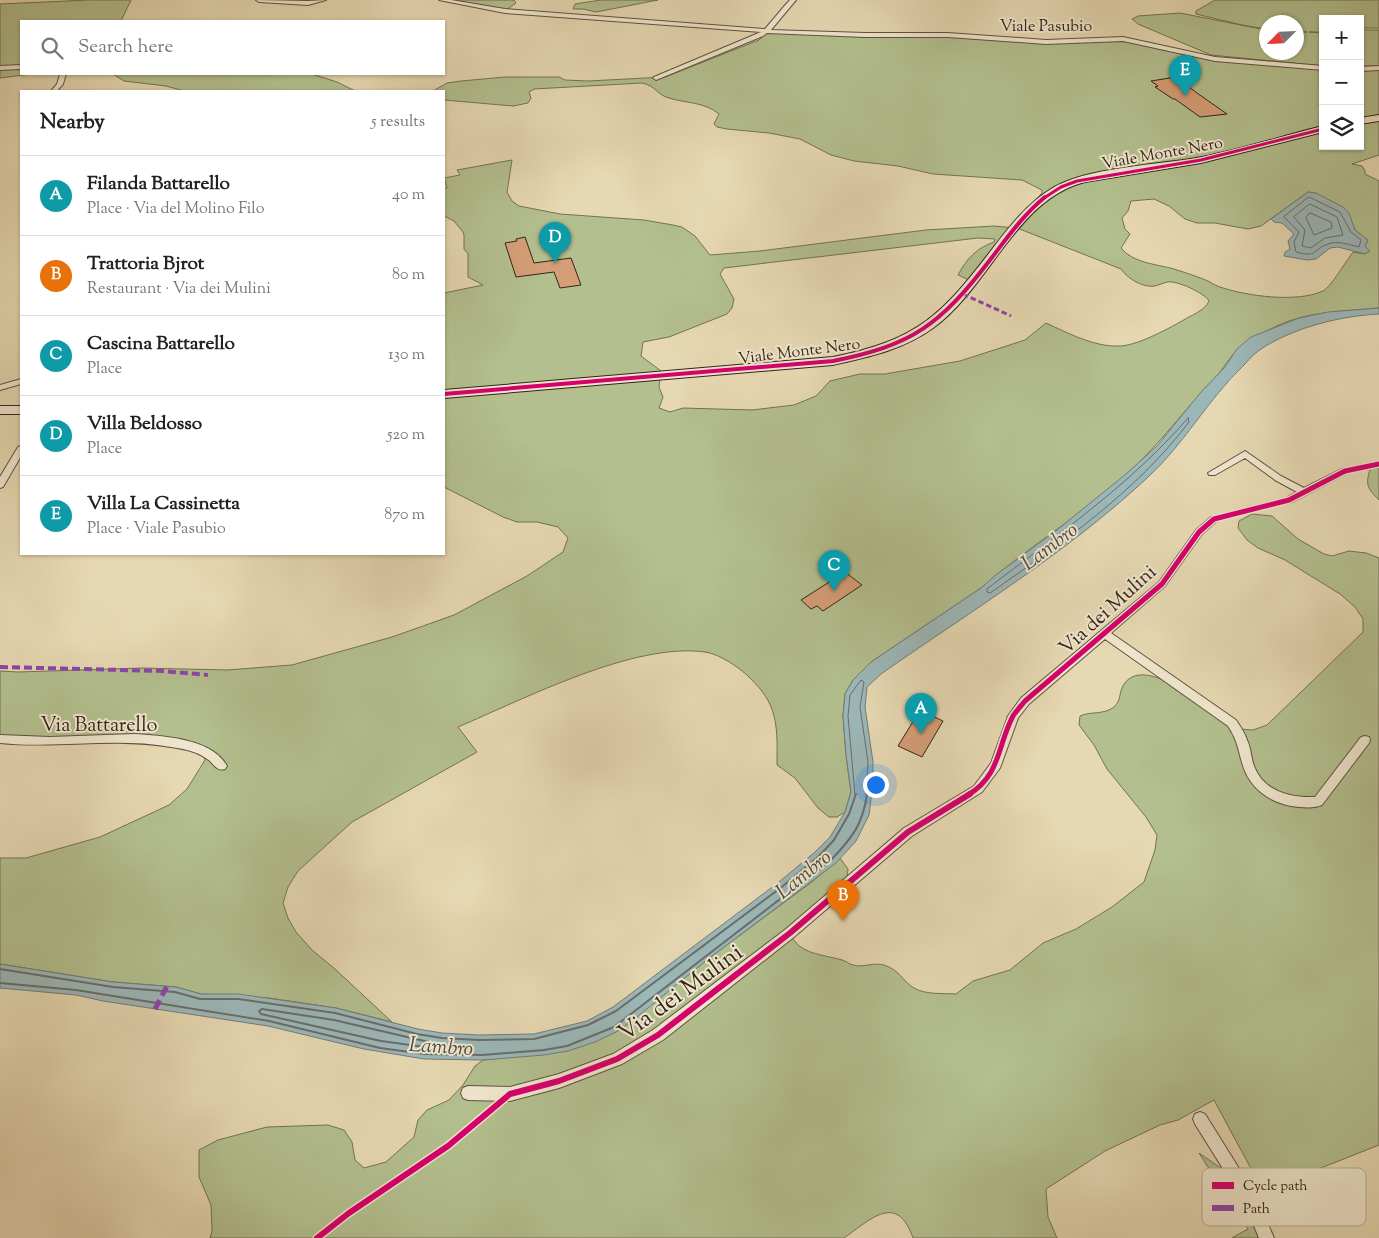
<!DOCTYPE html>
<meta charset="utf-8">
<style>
body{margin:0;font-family:"Sorts Mill Goudy",serif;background:#f6f6f6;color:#222}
.controls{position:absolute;right:15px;top:15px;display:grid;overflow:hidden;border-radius:0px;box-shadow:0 1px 4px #0004}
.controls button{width:45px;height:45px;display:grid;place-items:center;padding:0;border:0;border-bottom:1px solid #e0e0e0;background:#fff;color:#222;font:25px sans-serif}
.compass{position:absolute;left:1259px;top:15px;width:45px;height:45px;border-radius:50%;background:#fff;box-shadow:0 1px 4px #0004;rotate:246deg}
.you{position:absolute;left:875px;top:784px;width:18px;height:18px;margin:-12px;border:4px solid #fff;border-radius:50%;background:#1a73e8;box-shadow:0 0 0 8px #1a73e833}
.badge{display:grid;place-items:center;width:32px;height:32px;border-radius:50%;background:#db2777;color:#fff;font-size:16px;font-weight:700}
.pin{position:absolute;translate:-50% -41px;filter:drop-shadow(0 1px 2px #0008)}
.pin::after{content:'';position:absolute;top:26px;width:18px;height:15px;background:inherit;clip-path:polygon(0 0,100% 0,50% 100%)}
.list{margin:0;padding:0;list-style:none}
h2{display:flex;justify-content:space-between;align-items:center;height:65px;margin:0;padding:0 20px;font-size:21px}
h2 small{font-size:16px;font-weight:400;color:#767676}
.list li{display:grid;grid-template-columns:32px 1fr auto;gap:15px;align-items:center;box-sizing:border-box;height:80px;padding:0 20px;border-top:1px solid #e0e0e0}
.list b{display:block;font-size:19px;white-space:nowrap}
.list p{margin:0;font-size:16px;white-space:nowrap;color:#767676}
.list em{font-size:16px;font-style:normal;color:#767676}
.icon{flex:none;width:28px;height:28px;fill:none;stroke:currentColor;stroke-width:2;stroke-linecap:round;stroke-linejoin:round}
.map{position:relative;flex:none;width:1379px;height:1238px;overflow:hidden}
.search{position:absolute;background:#fff;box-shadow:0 1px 4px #0004;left:20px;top:20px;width:425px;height:55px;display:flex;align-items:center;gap:12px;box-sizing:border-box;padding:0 18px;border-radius:0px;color:#767676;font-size:19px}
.panel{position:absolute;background:#fff;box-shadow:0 1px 4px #0004;left:20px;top:90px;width:425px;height:465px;border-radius:0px}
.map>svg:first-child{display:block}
</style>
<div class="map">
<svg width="1379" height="1238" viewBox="0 0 1379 1238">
<rect width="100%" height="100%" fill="#e6d8b2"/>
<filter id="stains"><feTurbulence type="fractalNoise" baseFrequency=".004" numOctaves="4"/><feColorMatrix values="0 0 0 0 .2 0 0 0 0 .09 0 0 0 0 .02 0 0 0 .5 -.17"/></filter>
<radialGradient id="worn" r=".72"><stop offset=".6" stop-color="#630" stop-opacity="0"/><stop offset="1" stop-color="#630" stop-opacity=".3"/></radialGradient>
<path fill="#b3bf8e" stroke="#737254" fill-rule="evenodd" d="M89 0H131L121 21H21V74H31L0 78V4Z
M442 0H514L516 3 505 11Z
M601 0H658L596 12 583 9H573L575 4Z
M1215 0H1379V28H1360V19H1323V32H1309L1323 33V66L1211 55 1138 24 1132 19 1138 16 1180 13 1266 30V52H1296L1297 32H1307L1297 31 1296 22H1266V29L1242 25 1196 14V11Z
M1360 30H1379V66H1360Z
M767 32 948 37 1047 43 1123 41 1209 59 1323 70V128L1177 164 1323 129V146H1360V121L1379 118V155L1352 164 1362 166 1365 171V174L1379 181V308C1349 311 1318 311 1289 321 1272 327 1253 338 1239 349 1230 356 1223 369 1215 378 1185 409 1160 444 1128 473 1082 515 1028 547 981 588L871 662 853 680 845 694 843 716 846 755 851 792 845 812 837 817H829L818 808 795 778 777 765C777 749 778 732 774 716 770 700 762 690 750 678 740 668 720 654 705 652 634 642 524 699 458 727L477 752 352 822 298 871 288 887 283 903 288 918 296 932 312 950 335 969 392 1022 336 1008 269 998 201 994 176 987 113 982 0 964V858H26L100 837 169 805 187 789 205 760 202 751 178 743 0 739V671L18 672 142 668 227 670 292 665 392 637 454 615 527 576 563 552 568 538 558 527 537 522H517L503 517 444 487V293L483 285 468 277V254L464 249V235L463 232 454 221 444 216V189L447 188 444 178 460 175 457 170 512 160 507 192 512 201 519 206 560 214 644 220 673 225 682 227 695 236 710 255 760 251 926 230 994 226 1015 228 969 280 958 275C967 258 977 248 994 242L995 239 978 238 724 268 720 274 734 299 732 308 727 314 669 337 643 342 641 356 661 371 659 387 663 397 659 408 670 412 683 408 752 410 794 405 816 396 830 381 860 374H885L960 361 1025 340 1046 323C1068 333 1094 347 1119 346 1136 346 1166 330 1182 321 1191 315 1205 311 1209 301 1205 293 1176 280 1167 282 1163 283 1159 285 1155 286 1143 288 1128 279 1121 269L1012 226 1042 193V190L1022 180 933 174 898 166 854 161 831 155 800 139 769 133 727 129 717 127 714 124 719 114C705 102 685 103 669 98 657 95 656 86 642 83L534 89 529 92 531 98 528 103 513 106 444 100V91H433L447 83 461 81 505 77H559L565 80 588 81 665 77 759 40ZM1308 192 1315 193 1329 201 1349 216 1355 230 1368 241 1365 246V254L1353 252C1346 261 1331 287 1323 291 1297 303 1246 296 1220 287 1214 285 1209 281 1203 279 1193 275 1183 272 1174 269 1156 264 1133 263 1121 248L1130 234 1125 229 1122 218 1128 211 1131 201 1154 199 1169 206 1185 219 1197 223H1215L1248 229 1261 226Z
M1379 70V117L1360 120V71Z
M113 74H312L337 82 355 91H184L166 86 124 81Z
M1379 464V500C1365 486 1366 484 1371 465Z
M1252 514 1272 516 1298 539 1324 554 1332 556 1349 551 1366 553 1379 558V1145L1263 1191 1214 1100 1178 1120 1160 1125 1105 1151 1046 1189 1048 1217 1057 1238H913C897 1192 871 1219 844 1238H210L212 1231 211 1205 199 1177V1150L218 1140 267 1127 328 1125 344 1130 352 1142 355 1160 364 1168 386 1162 414 1137 418 1120 427 1110 449 1100 463 1085 475 1066 483 1060 568 1051 616 1032 708 959 813 881 840 858 848 869 847 878 790 933C799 955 822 954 842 960 846 961 849 964 853 965 862 968 874 962 884 965 900 970 902 981 914 988 926 995 943 993 956 994L973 981 1010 970 1043 943 1076 929 1112 907 1144 882 1155 850 1157 835 1146 817 1107 769 1094 745 1079 725 1080 716C1091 711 1104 715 1114 707 1121 701 1119 693 1123 686 1132 669 1153 675 1165 681L1239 729 1253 730 1267 725 1363 632V619L1355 607 1340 594 1285 560 1258 548 1247 540 1238 528 1239 521Z
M1199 1153 1231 1175 1259 1238H1232L1248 1229Z"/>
<path fill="#9cb7b8" stroke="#727c79" d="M1308 192 1316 193 1343 207 1349 213 1355 230 1368 240 1365 246 1370 251 1365 254 1338 247 1330 248 1316 259 1307 260 1284 256 1285 252 1290 249 1288 241 1294 234 1282 223 1274 222 1271 219Z
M1379 308V314C1340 316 1297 327 1264 347 1256 352 1250 358 1244 365 1207 400 1184 445 1146 479 1065 554 971 611 881 674L867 687 865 707 873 762V783L869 815 856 841 836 863 708 959 632 1021 616 1032 595 1042 568 1051 544 1055 483 1060 424 1059 364 1049 268 1026 103 1001 76 995 0 988V964L113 982 176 987 201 994H238L336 1008 418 1029 442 1033 479 1035 534 1034 587 1021 613 1007 779 882 815 852 830 837 845 812 851 792 846 755 843 716 845 694 853 680 871 662 981 588 997 574 1057 530 1126 474 1157 446 1201 392 1225 367 1237 349 1251 337 1299 318 1328 312Z"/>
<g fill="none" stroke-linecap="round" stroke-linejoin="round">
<path stroke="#686e6a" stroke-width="1" d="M1309 197 1340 212 1351 232 1361 240 1359 247C1349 245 1338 240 1328 244 1311 250 1318 258 1296 252L1294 242 1299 232 1284 217Z
M1310 204 1337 217 1343 235 1325 238 1311 248 1302 246 1305 230 1294 217Z
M1310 213 1331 222 1332 228 1314 235 1306 218Z
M1188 418 1189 422C1135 493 1063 542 990 593L987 592V589C1057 535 1130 485 1188 418Z
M855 795 848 716 850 695 861 680 864 682 860 707 868 762 866 795"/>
<path stroke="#686e6a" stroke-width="2" d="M0 969 113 987 175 992 200 999H238L335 1013 417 1034 442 1038 479 1040 534 1039 588 1025 616 1011 783 886 819 856 834 840 849 814 856 794
M0 983 76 990 269 1021 380 1048 425 1054 482 1055 544 1050 567 1046 614 1027 832 859C852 838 863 824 867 794
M262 1009 334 1020 433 1043 435 1046 425 1047 381 1041 261 1014 259 1011Z"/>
</g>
<path fill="#d59e76" stroke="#33241b" d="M1176 77 1197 93 1227 114 1200 117 1175 99H1173L1155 87 1158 86 1151 81Z
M525 237 534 263 571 258 581 285 560 288 554 272 516 277 505 243 517 241 516 239Z
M845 572 862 585 823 611 817 606 811 609 801 600Z
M920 710 943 721 922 757 898 746Z"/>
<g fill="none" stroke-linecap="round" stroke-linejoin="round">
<defs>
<path id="street" d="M256 0 308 1 326 0 308 5 259 2Z
M439 0H451L505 9 765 29 787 3 790 0H796L771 30 865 33H948L1046 40 1123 37 1215 57 1323 66V70L1215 61 1123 41 1046 44 948 37H865L767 33 763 36 656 80 653 78 654 77 761 32 505 13Z
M21 65V69L0 70V66Z
M1379 66V70L1360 71V67Z
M60 74H66L63 84 57 91H51L57 84Z
M21 379V384L0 390V385Z
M21 446V456L3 487 0 488V477L18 447Z
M1245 451 1281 476 1304 488 1342 469 1379 461V467L1347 473 1292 502 1217 521 1202 534 1165 586 1111 633 1236 720C1240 726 1245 733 1247 740 1251 748 1251 758 1254 766 1264 792 1291 798 1315 797L1361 737 1365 736 1369 737 1370 740 1369 743 1322 805C1313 809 1301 807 1291 806 1269 802 1250 788 1243 766 1238 750 1238 741 1228 726L1105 639 1029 704 1018 718 1000 768 982 792 912 836 794 937 663 1040 622 1064 559 1088 510 1101 468 1100 463 1098 461 1093 463 1088 468 1086 510 1087 559 1074 613 1054 653 1030 786 929 904 828 974 786 991 763 1008 716 1021 698 1159 582 1196 530 1211 517 1286 498 1297 492 1275 480 1245 458 1215 475H1209L1208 473Z
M134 734C162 736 212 738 227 766L225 769C216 772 214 763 207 759 197 751 183 749 171 747 115 737 57 749 0 743V735L50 737Z
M1200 1112 1205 1114 1255 1194 1274 1238H1259L1245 1204 1195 1124 1193 1119 1195 1114Z"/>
<path id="secondary" d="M1379 115V121L1360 124V118Z
M1323 126V132L1201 163 1085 182C1016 199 989 288 933 328 903 350 868 357 833 365L444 398V390L833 357C918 340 942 315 993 248 1010 226 1027 204 1051 189 1085 167 1160 165 1202 157 1243 149 1282 136 1323 126Z
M0 406H21V414H0Z"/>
</defs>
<use href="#street" stroke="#605141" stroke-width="2"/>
<use href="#secondary" stroke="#33241b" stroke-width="2"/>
<use href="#street" fill="#efe6cd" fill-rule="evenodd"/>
<use href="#secondary" fill="#efe6cd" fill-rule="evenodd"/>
<path stroke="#8e44ad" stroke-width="3" stroke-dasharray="5.5 3" stroke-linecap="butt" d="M963 294 1011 316"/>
<path stroke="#8e44ad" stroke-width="4" stroke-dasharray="8 4" stroke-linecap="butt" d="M0 667 163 671 208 675"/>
<path stroke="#8e44ad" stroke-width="5" stroke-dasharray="10 5" stroke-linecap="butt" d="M155 1009 167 986"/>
<defs>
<path id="cycleway-far3" d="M1044 198 1061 187 1077 181 1201 160 1323 129"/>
<path id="cycleway-far2" d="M444 394 833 361C913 345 940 325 990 260 1007 238 1023 215 1045 197"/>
<path id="cycleway-far1" d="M968 795C1001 775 997 746 1013 716 1016 711 1021 706 1025 701L1162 584 1199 532 1214 519 1289 500 1345 471 1379 464"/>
<path id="cycleway" d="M317 1238 349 1213 448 1146 510 1094 559 1081 617 1059 658 1035 790 933 908 832 970 794"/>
</defs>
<use href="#cycleway-far3" stroke="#efe6cd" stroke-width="5"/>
<use href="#cycleway-far2" stroke="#efe6cd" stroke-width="6"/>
<use href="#cycleway-far1" stroke="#efe6cd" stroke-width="8"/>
<use href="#cycleway" stroke="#efe6cd" stroke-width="9"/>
<use href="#cycleway-far3" stroke="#d6006c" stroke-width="3"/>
<use href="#cycleway-far2" stroke="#d6006c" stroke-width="4"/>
<use href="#cycleway-far1" stroke="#d6006c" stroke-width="5"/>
<use href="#cycleway" stroke="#d6006c" stroke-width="6"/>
</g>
<g text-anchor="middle" stroke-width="4" stroke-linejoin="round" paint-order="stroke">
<g font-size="16" fill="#33241b" stroke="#efe6cd">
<text x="1046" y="31">Viale Pasubio</text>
<text transform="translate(1162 152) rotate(-10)" y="6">Viale Monte Nero</text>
<text transform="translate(799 350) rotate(-7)" y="6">Viale Monte Nero</text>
</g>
<g font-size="20" fill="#33241b" stroke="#efe6cd">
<text transform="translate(1107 609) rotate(-42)" y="7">Via dei Mulini</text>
<text x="99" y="731">Via Battarello</text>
</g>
<g font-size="21" font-style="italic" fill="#4d4942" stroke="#efe6cd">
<text transform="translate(1049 546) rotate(-37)" y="7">Lambro</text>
<text transform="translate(803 874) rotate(-39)" y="7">Lambro</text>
<text transform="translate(441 1046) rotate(4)" y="7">Lambro</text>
</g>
<g font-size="24" fill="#33241b" stroke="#efe6cd">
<text transform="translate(680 992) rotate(-36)" y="8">Via dei Mulini</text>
</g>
</g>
<rect x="1202" y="1168" width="164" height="58" rx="8" fill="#efe6cd" stroke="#b7ac98" stroke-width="1"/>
<rect x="1212" y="1182" width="22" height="7" fill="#d6006c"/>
<rect x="1212" y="1205" width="22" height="6" fill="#8e44ad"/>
<g font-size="14" fill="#33241b">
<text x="1243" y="1190">Cycle path</text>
<text x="1243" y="1213">Path</text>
</g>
<rect width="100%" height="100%" filter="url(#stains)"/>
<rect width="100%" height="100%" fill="url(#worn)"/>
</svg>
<div class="controls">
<button>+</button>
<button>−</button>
<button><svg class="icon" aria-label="layers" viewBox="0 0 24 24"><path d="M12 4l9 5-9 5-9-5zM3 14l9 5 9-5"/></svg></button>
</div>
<svg class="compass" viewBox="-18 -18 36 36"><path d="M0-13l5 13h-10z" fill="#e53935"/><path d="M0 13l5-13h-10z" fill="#767676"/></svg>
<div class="you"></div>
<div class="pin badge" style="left:921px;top:734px;background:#0f9aa8">A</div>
<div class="pin badge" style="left:843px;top:921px;background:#e8710a">B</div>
<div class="pin badge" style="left:834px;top:591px;background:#0f9aa8">C</div>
<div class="pin badge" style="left:555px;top:263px;background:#0f9aa8">D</div>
<div class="pin badge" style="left:1185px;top:96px;background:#0f9aa8">E</div>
<div class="search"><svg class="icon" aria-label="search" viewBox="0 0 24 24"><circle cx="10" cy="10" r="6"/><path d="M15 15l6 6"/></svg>Search here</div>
<section class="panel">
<h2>Nearby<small>5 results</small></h2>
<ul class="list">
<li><span class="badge" style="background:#0f9aa8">A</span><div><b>Filanda Battarello</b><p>Place · Via del Molino Filo</p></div><em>40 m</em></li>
<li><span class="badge" style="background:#e8710a">B</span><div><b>Trattoria Bjrot</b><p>Restaurant · Via dei Mulini</p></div><em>80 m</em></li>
<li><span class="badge" style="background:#0f9aa8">C</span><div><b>Cascina Battarello</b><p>Place</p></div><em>130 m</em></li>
<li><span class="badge" style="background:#0f9aa8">D</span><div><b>Villa Beldosso</b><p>Place</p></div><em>520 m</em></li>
<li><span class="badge" style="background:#0f9aa8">E</span><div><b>Villa La Cassinetta</b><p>Place · Viale Pasubio</p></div><em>870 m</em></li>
</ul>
</section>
</div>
